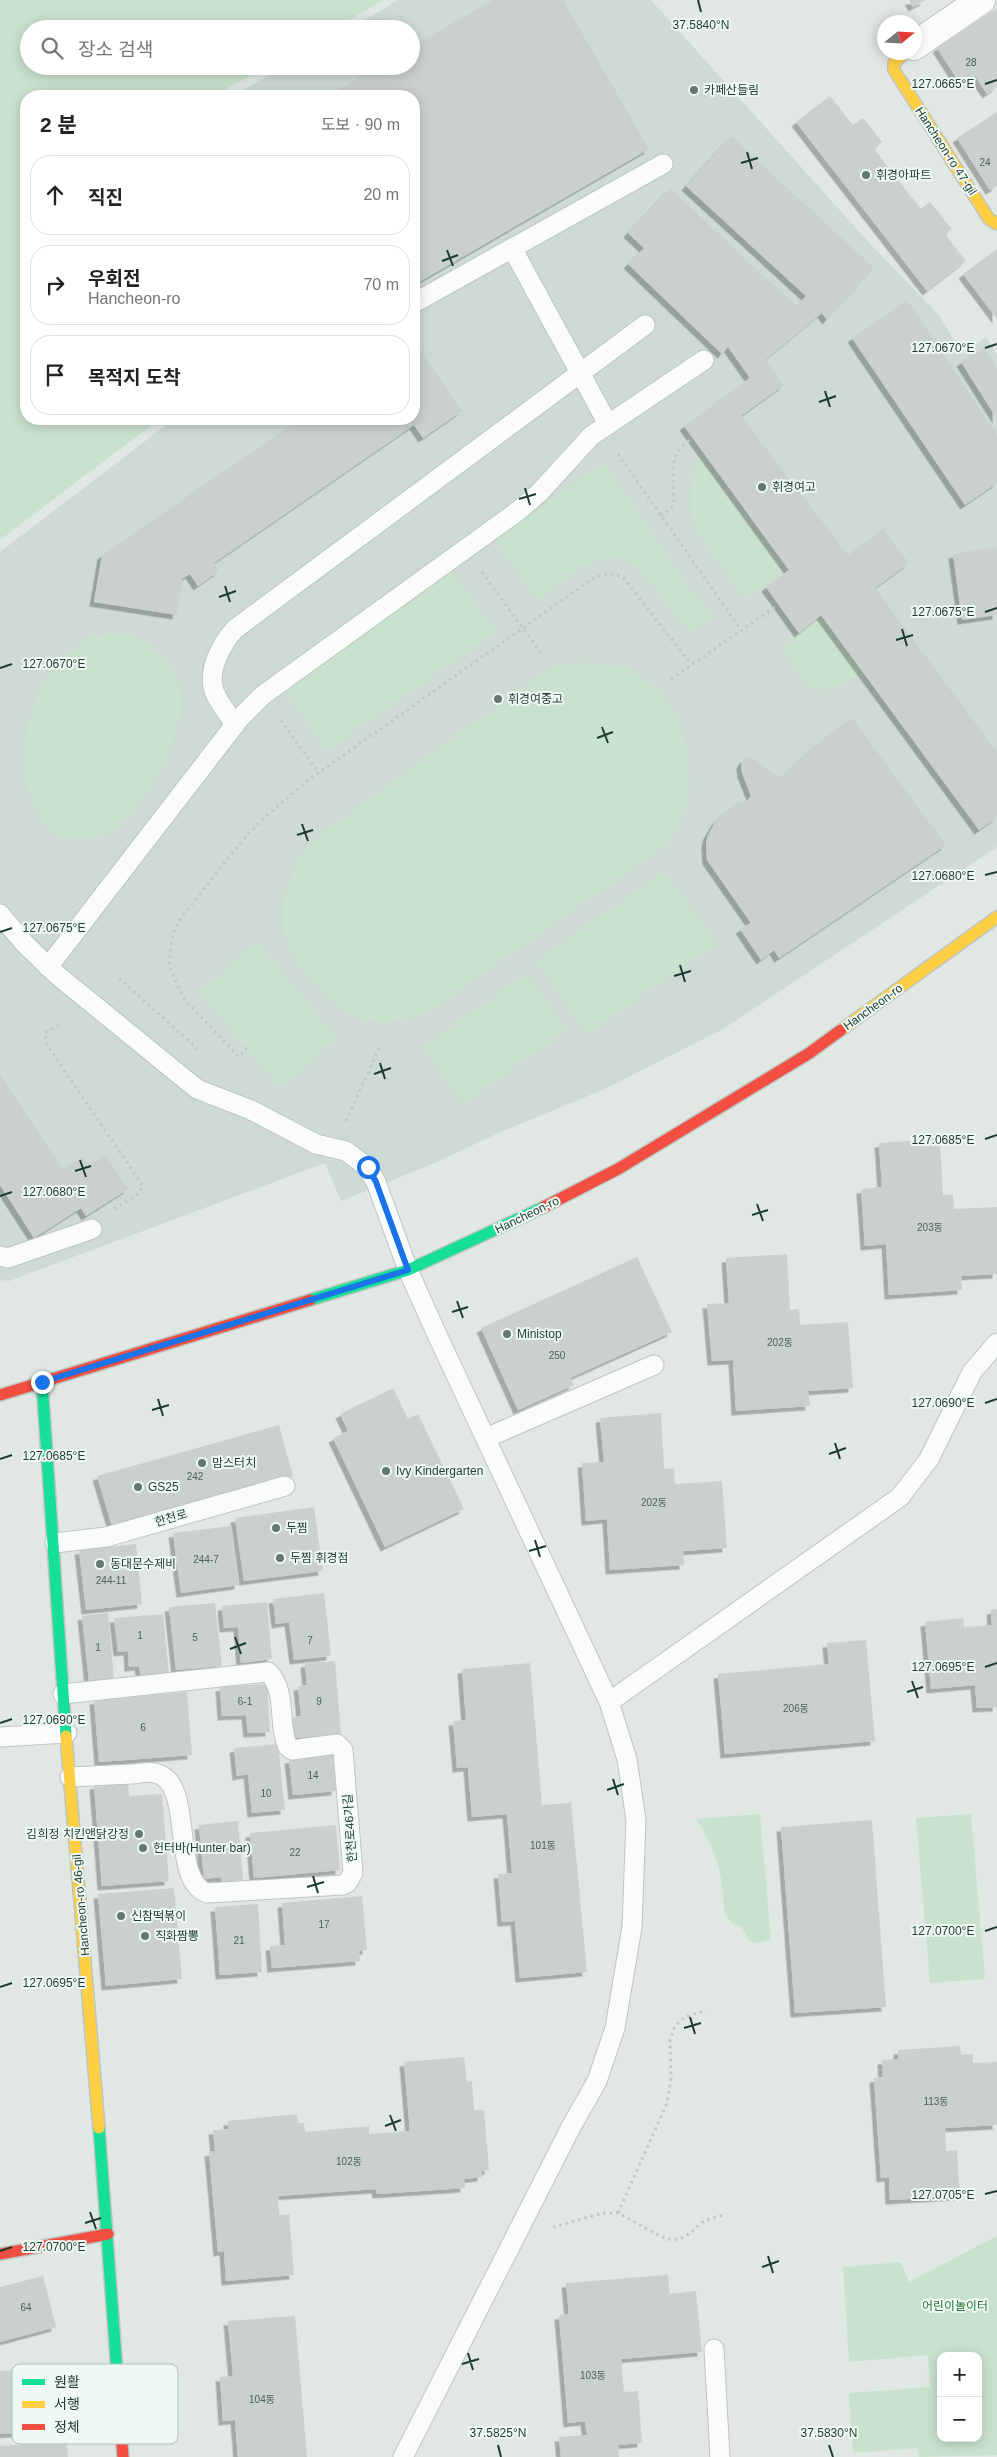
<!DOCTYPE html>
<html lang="ko">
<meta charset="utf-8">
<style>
body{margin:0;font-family:Helvetica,"Noto Sans KR",sans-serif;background:#f2f2f2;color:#222}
.controls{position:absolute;right:15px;bottom:15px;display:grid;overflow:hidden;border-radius:10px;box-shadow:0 2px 12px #0003}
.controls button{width:45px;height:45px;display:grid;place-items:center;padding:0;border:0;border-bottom:1px solid #e0e0e0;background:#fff;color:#222;font:25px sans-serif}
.compass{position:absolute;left:877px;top:15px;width:45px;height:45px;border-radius:50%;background:#fff;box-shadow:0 2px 12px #0003;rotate:72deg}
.stop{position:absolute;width:15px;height:15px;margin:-11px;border:4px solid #1a73e8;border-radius:50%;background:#fff}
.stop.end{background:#1a73e8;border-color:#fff;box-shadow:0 1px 5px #0008}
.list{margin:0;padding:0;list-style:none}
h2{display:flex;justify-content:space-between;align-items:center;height:65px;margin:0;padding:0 20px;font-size:21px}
h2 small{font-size:16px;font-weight:400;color:#767676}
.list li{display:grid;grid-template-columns:32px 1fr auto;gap:15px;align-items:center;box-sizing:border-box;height:80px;margin:0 10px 10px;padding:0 10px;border:1px solid #e0e0e0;border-radius:20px}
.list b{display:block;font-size:19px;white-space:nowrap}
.list p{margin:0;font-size:16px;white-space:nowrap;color:#767676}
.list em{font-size:16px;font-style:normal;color:#767676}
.icon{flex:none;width:28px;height:28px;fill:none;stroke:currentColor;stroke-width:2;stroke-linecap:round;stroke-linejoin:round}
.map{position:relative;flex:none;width:997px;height:2457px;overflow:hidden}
.search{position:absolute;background:#fff;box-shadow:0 2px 12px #0003;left:20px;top:20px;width:400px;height:55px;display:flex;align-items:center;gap:12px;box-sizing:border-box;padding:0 18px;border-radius:28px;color:#767676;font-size:19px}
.panel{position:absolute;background:#fff;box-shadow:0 2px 12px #0003;left:20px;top:90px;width:400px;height:335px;border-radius:20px}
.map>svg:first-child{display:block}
</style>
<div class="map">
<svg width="997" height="2457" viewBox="0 0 997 2457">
<defs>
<filter id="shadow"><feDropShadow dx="-4.5" dy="4.5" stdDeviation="0" flood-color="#0004"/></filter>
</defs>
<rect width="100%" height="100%" fill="#e1e8e4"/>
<path fill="#cedad4" d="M398 0H651L872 246 938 314 963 354 986 337 997 354V847L723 1029 605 1089 501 1132 430 1165 341 1201 325 1163 9 1281 0 1280V552L174 419H414V96H234L285 66H411V29H349Z"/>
<path fill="#c9e2cd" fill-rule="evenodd" d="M0 0H384L333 29H29V66H267L214 96H26V419H160L0 540Z
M699 454 783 571 744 597C731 577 705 547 696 527 686 505 692 476 699 454Z
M604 464 710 617 689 631 637 565C603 542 565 580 538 599L494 539Z
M450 570 496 632 327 750 283 688Z
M821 619 861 673 830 690 810 687 782 648Z
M127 633C143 642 164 654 173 672 177 680 181 691 181 701 181 740 139 822 100 836 88 840 76 840 63 836 53 834 47 825 41 817 6 767 31 668 86 640 99 634 113 634 127 633Z
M584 663C600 664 619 664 633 672 670 693 688 730 688 771 688 779 690 787 688 794 685 813 676 828 667 844L429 1011C376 1032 345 1020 309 977 298 963 287 948 284 930 278 900 294 869 308 844L552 667Z
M665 872 715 944 588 1033 537 961Z
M257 943 337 1039 280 1087 200 991Z
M526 974 565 1030 464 1103 425 1047Z
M760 1814 771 1940 759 1943 749 1941 741 1926 733 1924C720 1913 725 1900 722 1884 719 1862 709 1837 696 1819Z
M971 1814 985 1979 930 1983 916 1818Z
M997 2236V2455L919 2457 917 2448 853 2453 849 2393 930 2387 928 2355 849 2362 843 2267 901 2262 909 2282ZM941 2356H978V2438H941Z"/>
<path fill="#cad1cd" filter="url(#shadow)" d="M493 0H563L649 149 414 285V96H327L379 66H411V47Z
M909 0H926L913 7Z
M997 8V87L987 94 975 76 961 85 937 48Z
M830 96 853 125 863 118 882 142 874 149 921 209 930 202 952 229 945 234 966 261 927 291 796 122Z
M997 112V186L990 190 957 138Z
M731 136 874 268 827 320 822 313 765 360 784 385 741 416 848 555 883 529 909 563 875 588 997 752V817L979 830 821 615 799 633 766 587 789 570 684 426 750 378 728 347 722 354 628 264 644 248 628 233 670 188 796 306 806 296 686 186Z
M997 249V319L963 274Z
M907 300 997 435V483L965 505 852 338Z
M414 341 462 411 423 438 414 425 214 563 219 571 198 586 190 574 182 579 177 615 94 602 102 555 300 419H414Z
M984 348 997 368V419L961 362Z
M997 547V615L962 620 953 554Z
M852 718 946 845 779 958 774 950 761 960 740 929 751 923 707 860 706 843 708 835 716 821 728 809 738 803 746 802 751 796 742 773 741 764 745 758 751 757 780 778 820 741Z
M0 1074 62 1169 83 1156 89 1165 105 1154 128 1189 86 1216 81 1208 34 1238 0 1185Z
M940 1139 943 1195 953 1194 954 1209 997 1207V1274L961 1276 962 1290 889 1295 886 1244 865 1246 861 1189 882 1187 879 1143Z
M787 1254 790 1310 799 1309 800 1325 848 1322 853 1388 808 1391 810 1406 736 1411 733 1360 712 1361 707 1304 729 1303 726 1258Z
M637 1257 672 1332 570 1378 574 1385 518 1410 481 1328Z
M393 1388 408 1419 418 1414 464 1509 385 1547 333 1438 348 1431 340 1414Z
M661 1413 664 1469 674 1468 675 1484 722 1481 727 1548 683 1551 684 1565 610 1570 607 1519 586 1521 582 1463 604 1462 600 1418Z
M279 1425 293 1476 112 1526 97 1476Z
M314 1507 323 1571 244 1581 235 1518Z
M231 1526 239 1585 181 1593 173 1533Z
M136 1544 142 1604 86 1610 79 1550Z
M324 1593 331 1656 294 1660 289 1622 276 1624 273 1599Z
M267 1602 272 1659 241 1663 238 1627 224 1628 222 1606Z
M215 1603 222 1666 176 1670 169 1607Z
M997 1609V1707L977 1708 975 1685 931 1689 925 1622 963 1618 964 1627 992 1625 991 1610Z
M108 1613 114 1678 89 1681 82 1616Z
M163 1614 169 1674 141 1677 139 1666 129 1667 128 1651 118 1652 114 1618Z
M866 1640 875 1741 725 1754 718 1674 829 1664 827 1643Z
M335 1661 341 1734 294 1738 293 1717 301 1716 298 1686 307 1685 305 1663Z
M530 1663 542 1805 571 1803 587 1972 520 1978 515 1921 502 1922 498 1874 512 1873 507 1814 472 1817 468 1767 457 1768 453 1721 466 1720 462 1669Z
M267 1684 270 1732 248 1733 246 1715 222 1716 220 1687Z
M187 1692 192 1755 99 1762 94 1700Z
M278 1744 285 1810 252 1813 248 1774 237 1776 234 1748Z
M333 1755 336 1791 293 1795 289 1759Z
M128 1782 129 1796 162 1794 169 1881 102 1886 94 1785Z
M872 1820 886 2007 795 2013 781 1827Z
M238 1821 243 1880 221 1882V1877L204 1879 199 1825Z
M336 1825 340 1870 254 1878 250 1833Z
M174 1888 182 1979 106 1986 98 1894Z
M362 1896 367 1950 359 1951 360 1961 272 1968 270 1946 285 1945 282 1903Z
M258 1904 262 1972 220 1975 215 1907Z
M960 2046 961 2055 973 2054V2063L997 2062V2125L945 2128 946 2151 957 2150 960 2196 890 2200 889 2177 881 2178 874 2078 883 2077 882 2060 898 2059V2050Z
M464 2057 467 2082 472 2081 474 2110H484L489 2170 482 2171V2177L464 2179 465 2188 377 2194 376 2189 278 2196 279 2215 289 2214 294 2275 226 2281 224 2251 218 2252 209 2152 215 2151 213 2130 228 2129V2121L297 2114 298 2123H304L305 2132 369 2126V2134L410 2131 404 2062Z
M668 2275 670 2294 696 2291 702 2352 621 2359 624 2392 638 2391 642 2443 618 2445 619 2457H561L559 2437 587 2435 585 2421 568 2423 559 2315 569 2314 566 2283Z
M43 2276 56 2327 0 2342V2287Z
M295 2316 307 2457H238L235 2420 223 2421 220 2377 233 2376 228 2321Z
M62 2366 67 2429 0 2434V2371Z
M67 2441 68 2457H0V2446Z"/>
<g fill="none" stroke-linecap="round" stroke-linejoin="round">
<defs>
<path id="lane" d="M512 248 608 424
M414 303 663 164
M235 725C229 715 218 702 214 691 207 670 222 643 235 629L645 325
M0 914 24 943 56 974 197 1089 251 1110 316 1144 346 1151 367 1167 376 1182 408 1270 439 1339 609 1702 627 1759 636 1820 632 1927 615 2028 597 2081 571 2127 403 2457
M48 967 240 718 263 695 518 511 539 493 591 436 704 360
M0 1256 8 1258 92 1229
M486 1438 654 1365
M55 1543 106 1537 285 1486
M63 1694 268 1672C288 1692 277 1724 288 1747L292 1750 337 1744 343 1750 353 1873 347 1883 343 1885 207 1893C169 1879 196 1781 155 1773 148 1771 139 1774 132 1774 112 1775 91 1776 70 1777
M609 1702 900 1497 929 1459 972 1372 997 1343
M0 1737 67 1733
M714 2349 720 2457"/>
<path id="street" d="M914 46 981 0"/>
<path id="fast" d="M310 1300 408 1270 544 1207
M42 1382 66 1736
M99 2128 117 2372"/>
<path id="slow" d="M906 52 894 63V70L989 219 997 224
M841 1030 997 917
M66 1736 99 2128"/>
<path id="jam" d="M544 1207 618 1169 808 1054 841 1030
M0 1395 310 1300
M0 2254 108 2234
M117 2372 123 2457"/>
</defs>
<use href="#lane" stroke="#bec5c1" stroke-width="21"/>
<use href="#street" stroke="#bec5c1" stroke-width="30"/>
<use href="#fast" stroke="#bdc6c1" stroke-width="14"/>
<use href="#slow" stroke="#bdc6c1" stroke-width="14"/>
<use href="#jam" stroke="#bdc6c1" stroke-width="14"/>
<path stroke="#bfc8c5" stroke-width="3" stroke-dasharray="2.5 4" stroke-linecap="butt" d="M618 454 741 630
M661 516 671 508 674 503C674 475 666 454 693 438
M482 572 543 656
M671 679 778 605
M281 720 319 773
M119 978 198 1049
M59 1025 45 1033 47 1045 143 1186 136 1196 113 1209
M247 1048 239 1057 184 999 169 966 172 938 178 922 241 842 263 819 307 781 595 577 607 574 622 576 691 664
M346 1121 380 1046
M618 2213 667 2103 671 2079 670 2040 675 2026 685 2017 706 2010
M553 2227 603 2213H618L660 2236 672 2240 685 2237 704 2221 726 2214"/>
<use href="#lane" stroke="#fafcfb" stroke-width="19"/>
<use href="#street" stroke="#fafcfb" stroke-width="28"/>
<use href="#fast" stroke="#16e098" stroke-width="11"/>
<use href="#slow" stroke="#ffcf43" stroke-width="11"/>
<use href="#jam" stroke="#f24e42" stroke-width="11"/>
</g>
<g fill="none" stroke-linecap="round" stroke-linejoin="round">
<path stroke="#1a73e8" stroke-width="6" d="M42 1382 408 1270 376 1182 368 1167"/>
</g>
<path fill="none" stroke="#1e3c31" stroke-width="2" d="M698 0 701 12M985 84 997 80M747 152 752 169M741 163 758 158M447 250 453 266M442 261 458 255M985 348 997 344M825 391 830 407M819 402 836 396M525 488 530 505M519 499 536 494M225 586 230 602M219 597 236 591M985 612 997 608M902 629 907 646M896 640 913 635M0 668 12 664M602 727 608 743M597 738 613 732M302 824 308 841M297 835 313 830M985 875 997 872M0 932 12 928M680 965 685 982M674 976 691 971M380 1063 385 1079M374 1074 391 1068M985 1139 997 1135M80 1160 86 1177M75 1171 91 1166M0 1196 12 1192M757 1204 763 1221M752 1215 768 1210M457 1301 463 1318M452 1312 468 1307M158 1399 163 1416M985 1403 997 1399M152 1410 169 1405M835 1443 840 1459M829 1454 846 1448M0 1459 12 1455M535 1540 540 1557M529 1551 546 1546M235 1637 241 1654M230 1649 246 1643M985 1667 997 1663M912 1681 918 1698M907 1692 923 1687M0 1723 12 1719M613 1779 618 1795M607 1790 624 1784M313 1876 318 1893M307 1887 324 1882M985 1931 997 1927M0 1987 12 1983M690 2017 695 2034M684 2028 701 2023M390 2115 396 2131M385 2126 401 2120M985 2194 997 2191M90 2212 96 2229M85 2223 101 2218M0 2251 12 2247M768 2256 773 2273M762 2267 779 2261M468 2353 473 2370M462 2364 479 2359M498 2445 501 2457M829 2445 833 2457"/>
<g fill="#627870" stroke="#eff8f2" stroke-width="2">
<circle cx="694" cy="90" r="5"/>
<circle cx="866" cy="175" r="5"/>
<circle cx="762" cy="487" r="5"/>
<circle cx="498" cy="699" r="5"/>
<circle cx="507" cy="1334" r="5"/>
<circle cx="202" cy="1463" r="5"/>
<circle cx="386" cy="1471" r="5"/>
<circle cx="138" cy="1487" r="5"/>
<circle cx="276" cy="1528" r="5"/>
<circle cx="280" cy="1558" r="5"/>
<circle cx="100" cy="1564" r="5"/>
<circle cx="139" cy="1834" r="5"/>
<circle cx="143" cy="1848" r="5"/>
<circle cx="121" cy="1916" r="5"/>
<circle cx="145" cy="1936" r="5"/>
</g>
<g text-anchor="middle" stroke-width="4" stroke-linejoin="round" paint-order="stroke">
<g font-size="10" fill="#4a6259">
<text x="971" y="66">28</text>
<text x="985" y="166">24</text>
<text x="930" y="1231">203동</text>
<text x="780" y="1346">202동</text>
<text x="557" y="1359">250</text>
<text x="195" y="1480">242</text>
<text x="654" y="1506">202동</text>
<text x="206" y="1563">244-7</text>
<text x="111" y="1584">244-11</text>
<text x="140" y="1639">1</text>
<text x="195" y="1641">5</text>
<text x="310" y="1644">7</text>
<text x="98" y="1651">1</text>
<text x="245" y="1705">6-1</text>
<text x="319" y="1705">9</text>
<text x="796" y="1712">206동</text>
<text x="143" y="1731">6</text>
<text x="313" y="1779">14</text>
<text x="266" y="1797">10</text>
<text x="543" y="1849">101동</text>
<text x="295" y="1856">22</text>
<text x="324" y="1928">17</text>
<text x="239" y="1944">21</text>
<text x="936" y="2105">113동</text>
<text x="349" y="2165">102동</text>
<text x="26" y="2311">64</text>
<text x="593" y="2379">103동</text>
<text x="262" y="2403">104동</text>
</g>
<g font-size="12" fill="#1e3c31" stroke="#eff8f2" text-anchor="start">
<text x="704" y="94">카페산들림</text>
<text x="876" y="179">휘경아파트</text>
<text x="772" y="491">휘경여고</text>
<text x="508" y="703">휘경여중고</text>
<text x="517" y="1338">Ministop</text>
<text x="212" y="1467">맘스터치</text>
<text x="396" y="1475">Ivy Kindergarten</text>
<text x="148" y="1491">GS25</text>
<text x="286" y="1532">두찜</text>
<text x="290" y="1562">두찜 휘경점</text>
<text x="110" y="1568">동대문수제비</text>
<text x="129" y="1838" text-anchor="end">김희정 치킨앤닭강정</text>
<text x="153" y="1852">헌터바(Hunter bar)</text>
<text x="131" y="1920">신참떡볶이</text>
<text x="155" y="1940">직화짬뽕</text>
</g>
<g font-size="12" fill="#1e3c31" stroke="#eff8f2">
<text transform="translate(946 151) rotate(57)" y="4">Hancheon-ro 47-gil</text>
<text transform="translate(873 1007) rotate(-36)" y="4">Hancheon-ro</text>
<text transform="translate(527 1215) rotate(-26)" y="4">Hancheon-ro</text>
<text transform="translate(171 1518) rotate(-16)" y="4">한천로</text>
<text transform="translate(350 1828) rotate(-94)" y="4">한천로46가길</text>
<text transform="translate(81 1905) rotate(-95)" y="4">Hancheon-ro 46-gil</text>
</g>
<g font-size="12" fill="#26763b" stroke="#eff8f2">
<text x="955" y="2310">어린이놀이터</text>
</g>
</g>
<rect x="12" y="2364" width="166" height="80" rx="8" fill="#eff8f2" stroke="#b0c0b8" stroke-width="1"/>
<rect x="22" y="2379" width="23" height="6" fill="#16e098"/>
<rect x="22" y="2401" width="23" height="7" fill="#ffcf43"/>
<rect x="22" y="2424" width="23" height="6" fill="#f24e42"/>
<g font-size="14" fill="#1e3c31">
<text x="54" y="2387">원활</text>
<text x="54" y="2409">서행</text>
<text x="54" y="2432">정체</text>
</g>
<g font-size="12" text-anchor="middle" fill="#1e3c31" stroke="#eff8f2" stroke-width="4" stroke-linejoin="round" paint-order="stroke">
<text x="701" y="29">37.5840°N</text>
<text x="943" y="88">127.0665°E</text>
<text x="943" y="352">127.0670°E</text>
<text x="943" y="616">127.0675°E</text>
<text x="54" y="668">127.0670°E</text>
<text x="943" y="880">127.0680°E</text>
<text x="54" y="932">127.0675°E</text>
<text x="943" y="1144">127.0685°E</text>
<text x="54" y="1196">127.0680°E</text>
<text x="943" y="1407">127.0690°E</text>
<text x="54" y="1460">127.0685°E</text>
<text x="943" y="1671">127.0695°E</text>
<text x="54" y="1724">127.0690°E</text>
<text x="943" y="1935">127.0700°E</text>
<text x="54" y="1987">127.0695°E</text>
<text x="943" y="2199">127.0705°E</text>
<text x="54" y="2251">127.0700°E</text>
<text x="498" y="2437">37.5825°N</text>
<text x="829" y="2437">37.5830°N</text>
</g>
</svg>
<div class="controls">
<button>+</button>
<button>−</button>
</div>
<svg class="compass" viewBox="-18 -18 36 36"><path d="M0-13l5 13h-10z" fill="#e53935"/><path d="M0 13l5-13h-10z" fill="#767676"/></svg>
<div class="stop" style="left:368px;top:1167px"></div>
<div class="stop end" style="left:42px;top:1382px"></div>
<div class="search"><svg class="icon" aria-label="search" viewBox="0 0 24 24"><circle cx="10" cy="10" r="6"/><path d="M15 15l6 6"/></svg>장소 검색</div>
<section class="panel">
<h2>2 분<small>도보 · 90 m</small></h2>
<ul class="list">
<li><svg class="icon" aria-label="ahead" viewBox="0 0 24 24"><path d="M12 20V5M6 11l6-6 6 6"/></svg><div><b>직진</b></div><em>20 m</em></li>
<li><svg class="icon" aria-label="right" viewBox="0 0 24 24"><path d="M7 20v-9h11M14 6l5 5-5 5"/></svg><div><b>우회전</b><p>Hancheon-ro</p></div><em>70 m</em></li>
<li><svg class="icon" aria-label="arrive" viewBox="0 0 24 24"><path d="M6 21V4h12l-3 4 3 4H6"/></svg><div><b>목적지 도착</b></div></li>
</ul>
</section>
</div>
